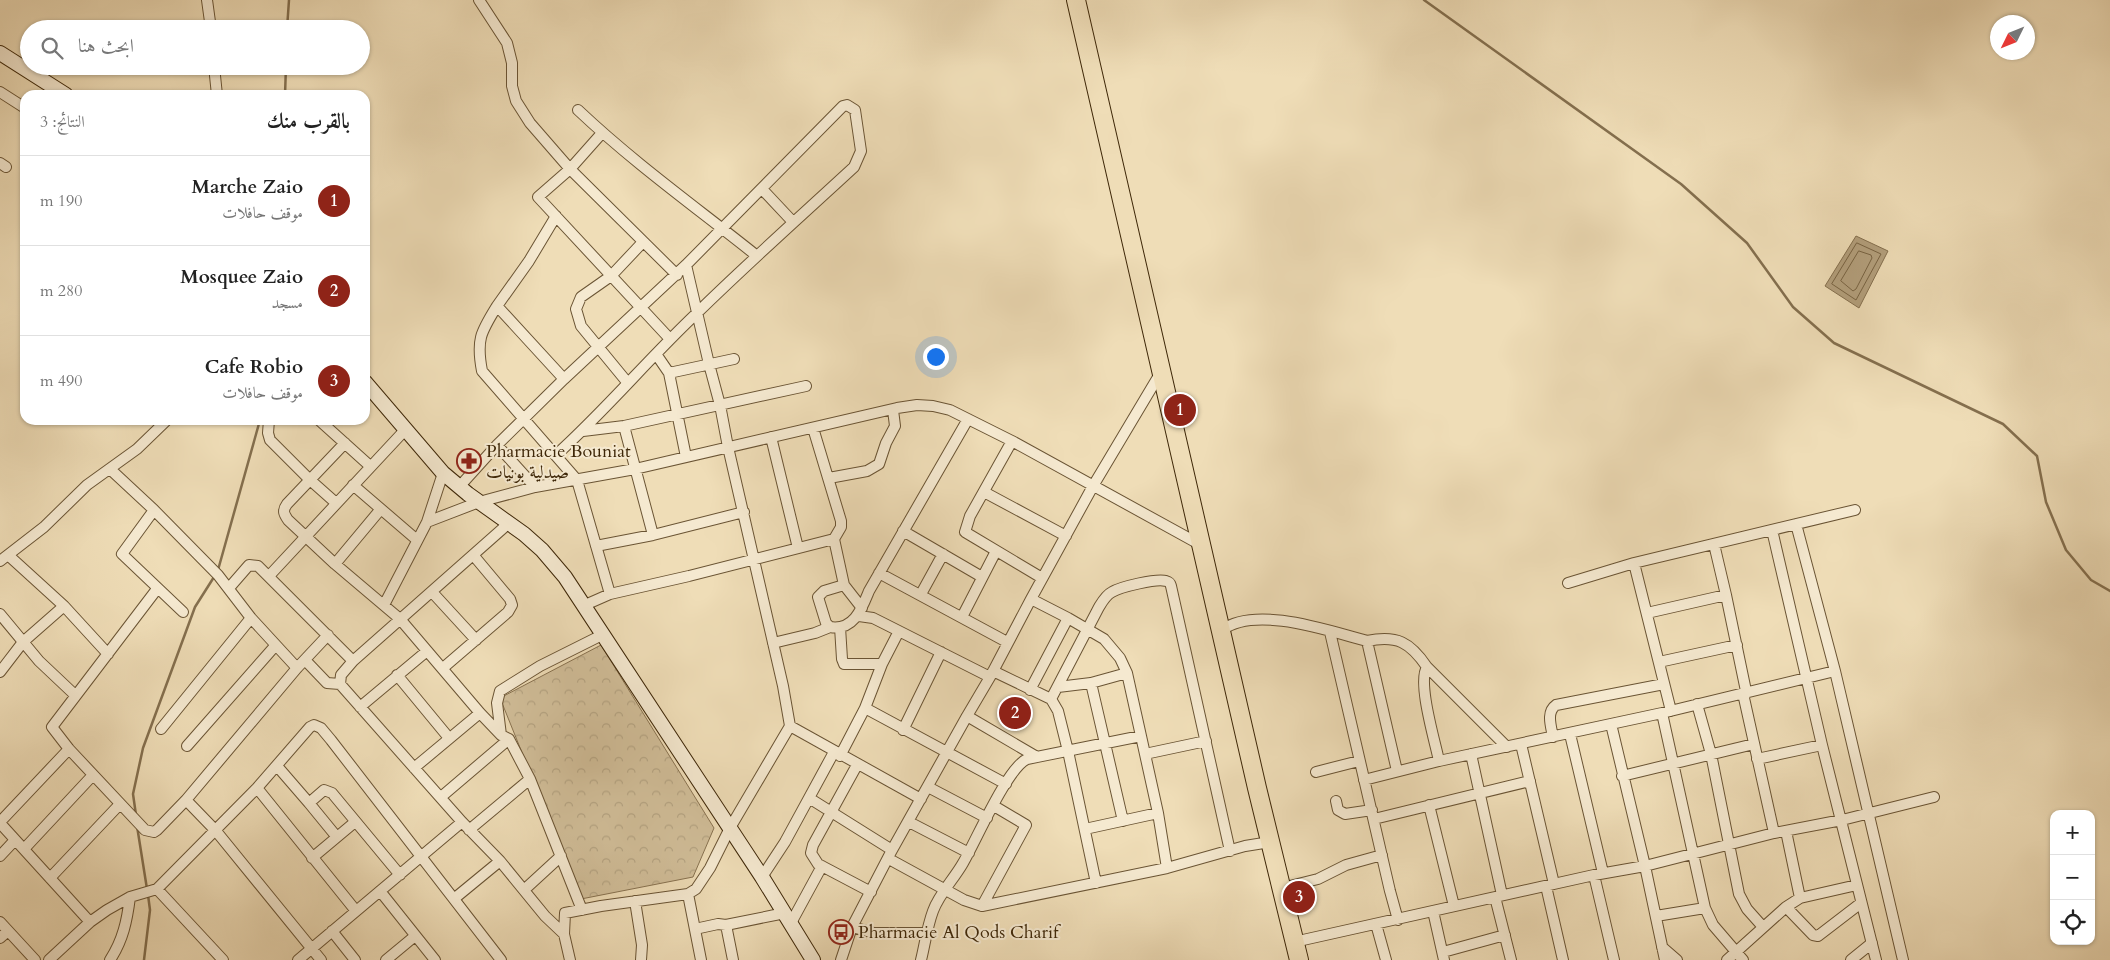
<!DOCTYPE html>
<html lang="ar">
<meta charset="utf-8">
<style>
body{margin:0;font-family:Cardo,Amiri,serif;background:#f2f2f2;color:#222;direction:rtl}
.controls{position:absolute;right:15px;bottom:15px;display:grid;overflow:hidden;border-radius:10px;box-shadow:0 1px 4px #0004}
.controls button{width:45px;height:45px;display:grid;place-items:center;padding:0;border:0;border-bottom:1px solid #e0e0e0;background:#fff;color:#222;font:25px sans-serif}
.compass{position:absolute;left:1990px;top:15px;width:45px;height:45px;border-radius:50%;background:#fff;box-shadow:0 1px 4px #0004;rotate:227deg}
.you{position:absolute;left:935px;top:356px;width:18px;height:18px;margin:-12px;border:4px solid #fff;border-radius:50%;background:#1a73e8;box-shadow:0 0 0 8px #1a73e833}
.badge{display:grid;place-items:center;width:32px;height:32px;border-radius:50%;background:#8f2418;color:#fff;font-size:16px;font-weight:700}
.pin{position:absolute;translate:-50% -50%;border:2px solid #fff;box-shadow:0 1px 5px #0006}
.list{margin:0;padding:0;list-style:none}
h2{display:flex;justify-content:space-between;align-items:center;height:65px;margin:0;padding:0 20px;font-size:21px}
h2 small{font-size:16px;font-weight:400;color:#767676}
.list li{display:grid;grid-template-columns:32px 1fr auto;gap:15px;align-items:center;box-sizing:border-box;height:90px;padding:0 20px;border-top:1px solid #e0e0e0}
.list b{display:block;font-size:19px;white-space:nowrap}
.list p{margin:0;font-size:16px;white-space:nowrap;color:#767676}
.list em{font-size:16px;font-style:normal;color:#767676}
.icon{flex:none;width:28px;height:28px;fill:none;stroke:currentColor;stroke-width:2;stroke-linecap:round;stroke-linejoin:round}
.map{position:relative;flex:none;width:2110px;height:960px;overflow:hidden;direction:ltr}
.search{position:absolute;background:#fff;box-shadow:0 1px 4px #0004;left:20px;top:20px;width:350px;height:55px;display:flex;align-items:center;gap:12px;box-sizing:border-box;padding:0 18px;border-radius:28px;color:#767676;font-size:19px}
.panel{position:absolute;background:#fff;box-shadow:0 1px 4px #0004;left:20px;top:90px;width:350px;height:335px;border-radius:15px;direction:rtl}
.map>svg:first-child{display:block}
</style>
<div class="map">
<svg width="2110" height="960" viewBox="0 0 2110 960">
<defs>
<pattern id="forest-crowns" width="20" height="18" patternUnits="userSpaceOnUse" patternTransform="scale(1.25)"><rect width="20" height="18" fill="#d1be99"/><path d="M2 6a3 3 0 1 1 6 0M12 15a3 3 0 1 1 6 0" fill="none" stroke="#b4a382"/></pattern>
</defs>
<rect width="100%" height="100%" fill="#efddb7"/>
<filter id="stains"><feTurbulence type="fractalNoise" baseFrequency=".004" numOctaves="4"/><feColorMatrix values="0 0 0 0 .2 0 0 0 0 .09 0 0 0 0 .02 0 0 0 .5 -.17"/></filter>
<radialGradient id="worn" r=".72"><stop offset=".6" stop-color="#630" stop-opacity="0"/><stop offset="1" stop-color="#630" stop-opacity=".3"/></radialGradient>
<path fill="url(#forest-crowns)" stroke="#887250" d="M601 645 714 828 693 877 581 899 500 698Z"/>
<path fill="#b39f7c" stroke="#846f4e" d="M1856 236 1888 251 1859 308 1825 286Z"/>
<g fill="none" stroke-linecap="round" stroke-linejoin="round">
<path stroke="#786342" stroke-width="1" d="M1857 243 1881 254 1856 300 1832 284Z
M1859 251 1871 255 1872 258 1856 289 1853 291 1841 281Z"/>
<path stroke="#846f4e" stroke-width="2.5" d="M1424 0 1681 184 1747 243 1793 307 1834 343 2003 424 2037 456 2046 502 2066 550 2091 580 2110 591
M287 29 289 0
M285 95 286 66
M218 570 260 420
M136 815 133 794 143 748 195 607 214 577
M137 826 147 889
M144 960 150 910 148 895"/>
<defs>
<path id="street" d="M207 0 211 29
M479 0 507 43 512 63V86L516 101 530 123 570 169 677 275
M214 66 217 95
M0 92 25 108
M578 110C634 163 697 208 757 256
M602 133 570 169 538 197 670 339
M0 163 6 167
M762 189 793 222
M556 216 529 261 497 306 564 379
M497 306C481 332 476 339 482 371L577 480 610 594
M656 354 669 373 686 457
M669 373 734 359
M627 382 581 326 576 309 581 297 611 276 643 242
M269 420 268 433 270 440 309 479 336 503
M319 420 370 466
M624 426 653 535
M583 431 624 426 806 386
M771 437 798 548
M1012 441 970 516 965 532 1042 578
M345 443 287 504C282 511 284 514 288 520L335 564 400 619 480 713 501 735 509 739 530 779 582 910
M497 445 535 487
M110 469 154 510 218 575 251 618 297 668
M829 478 867 471 879 464 886 443 895 426 893 410
M353 485 417 540
M459 487 497 445 564 379 686 265 843 106 847 105 855 110 861 151 854 167C802 215 749 262 698 312 649 358 606 410 556 455
M984 492 1066 536
M154 510 122 554 183 612
M427 522 479 502 535 487 635 469 897 408 917 405 933 406 950 410 1012 441 1201 545
M509 523 353 661 341 675 340 684 462 822 500 861 545 916 564 934
M1796 524 1835 671 1903 960
M1772 530 1822 745 1876 960
M903 531 982 577
M834 539 844 585 862 608
M1714 544 1726 595 1746 691 1744 698 1774 833
M596 546 653 535 744 512
M8 555 64 606 108 654
M0 561 44 527 87 485 137 449 167 420
M1634 563 1671 711
M335 564 380 510
M879 573 1007 642
M269 576 405 430
M1568 583 1634 563 1855 510
M844 585 824 591 818 597 826 623 830 627C854 631 862 608 869 591L968 419
M229 588 249 565 258 566 353 661
M157 589 52 727 69 749 145 830 154 832 157 830 186 800 297 668 328 635
M432 592 476 640
M921 594 943 554
M1031 599 1068 618 1104 639 1120 658 1127 673 1141 736 1158 813 1167 868
M384 605 427 522 443 473
M585 605 610 594 689 576 834 539 841 527V521L813 428
M1647 613 1726 595
M0 614 39 661 75 695
M859 616 873 618 883 623 990 677
M962 617 996 551
M840 627 842 659 844 664H882L865 708 1006 784
M1222 630C1256 605 1329 631 1367 641 1397 635 1410 642 1427 667
M1330 632 1390 891 1398 920
M1367 641 1397 771
M773 643 815 633 830 627
M305 660 327 683 340 684
M1659 662 1737 645
M882 664 899 631
M443 668 508 612 512 605 510 599 474 556
M993 671 1051 699 1058 711 1068 751 1096 883
M0 672 23 642 64 606
M397 675 449 738
M1091 683 1123 821
M1058 687 1091 683 1127 673
M1030 690 1068 618
M1051 699 1099 607C1102 602 1106 595 1112 592 1120 587 1157 578 1166 581 1170 582 1170 583 1171 586L1230 851
M1697 704 1711 754 1739 894 1747 909 1763 927
M360 707 427 651
M1662 713 1705 908 1713 925 1743 960
M967 716 1037 757
M1611 724 1645 866 1665 960
M790 726 921 799
M161 729 251 618
M903 730 941 652
M1570 734 1603 873
M501 735 497 703 500 691 540 666 602 635
M1553 737C1551 726 1546 712 1556 705L1664 684
M1521 744 1554 884
M187 746 275 646
M1145 754 1206 741
M1471 754 1502 895
M840 756 865 708
M1757 759 1822 745
M1439 761C1435 741 1417 682 1427 667L1507 747
M857 765 813 845 811 853 818 864 871 892
M277 766 309 803 324 790 332 793 400 875
M414 768 480 713
M1316 772 1359 761
M1622 776 1754 744
M1364 780 1439 761 1662 713 1835 671
M928 787 987 818
M257 788 356 911
M441 797 509 739
M809 798 892 850
M186 800 216 831 321 960
M1336 801 1338 810 1345 814 1372 810
M309 803 336 836
M1429 805 1454 906
M1374 819 1530 781
M0 822 69 749
M909 822 969 853
M0 823 90 922
M1085 829 1158 813
M469 830 530 779
M1786 831 1800 898
M24 849 93 775
M0 856 15 840
M312 858 355 822
M889 859 964 900 982 906 1167 868 1245 846 1270 842
M1594 875 1614 960
M762 877 785 842 834 752
M50 878 120 804
M1546 886 1563 960
M1282 888 1318 879 1346 865 1382 855
M157 889 223 960
M524 890 561 856
M380 891 435 960
M688 894 701 960
M1495 897 1511 960
M455 898 500 861
M635 901 642 945 641 960
M982 906 1026 825 994 806
M1786 907 1813 935 1818 936 1861 903
M1433 911 1444 960
M1656 916 1705 908
M0 922 35 960
M791 923 822 866
M1376 924 1386 960
M726 925 785 913
M852 927 874 933H928
M695 929 718 924 726 925 733 960
M332 931 355 960
M0 938 8 931
M1294 942 1594 875 1645 866 1774 833 1842 820 1934 797
M1662 947 1677 960
M1443 952 1505 935
M49 960 90 922 107 910 130 897 157 889 257 788 310 727 314 725 321 728 331 740 501 960
M110 960C123 940 127 921 130 897
M298 960 462 822
M386 960 415 936
M570 960 564 934 565 913 601 906 688 894 696 889 710 868 730 828 790 726 783 686 728 447 720 405 709 364 686 265
M841 960 852 927 892 850 967 716 990 677 1031 599 1093 486 1161 372
M921 960C925 944 927 927 933 911 939 894 954 879 963 863 976 841 1007 768 1027 759L1141 736
M1727 960 1786 907 1800 898 1857 885
M1851 960 1872 943"/>
<path id="secondary" d="M0 53 66 95
M365 382 443 473 468 494 524 534 542 550 565 577 762 877 813 960"/>
<path id="highway" d="M1076 0 1257 788 1299 960"/>
</defs>
<use href="#street" stroke="#6a5434" stroke-width="12"/>
<use href="#secondary" stroke="#3e2708" stroke-width="16"/>
<use href="#highway" stroke="#3e2708" stroke-width="20"/>
<use href="#street" stroke="#f5e9d0" stroke-width="10"/>
<use href="#secondary" stroke="#f5e9d0" stroke-width="14"/>
<use href="#highway" stroke="#efddb7" stroke-width="18"/>
</g>
<defs>
<symbol id="pharmacy-ring" viewBox="-11 -11 22 22"><circle r="9.5" fill="#f5e9d0" stroke="#8f2418" stroke-width="1.5"/><path d="M-2-6h4v4h4v4h-4v4h-4v-4h-4v-4h4Z" fill="#8f2418"/></symbol>
<symbol id="bus-ring" viewBox="-11 -11 22 22"><circle r="9.5" fill="#f5e9d0" stroke="#8f2418" stroke-width="1.5"/><path d="M-5-6H5V4H4V6H2V4H-2V6H-4V4H-5ZM-3.5-4V0h7V-4ZM-3.5 1.2v1.5H-2V1.2ZM2 1.2v1.5H3.5V1.2Z" fill="#8f2418"/></symbol>
</defs>
<g fill-rule="evenodd">
<use href="#pharmacy-ring" x="455" y="447" width="28" height="28"/>
<use href="#bus-ring" x="827" y="918" width="28" height="28"/>
</g>
<g text-anchor="middle" stroke-width="4" stroke-linejoin="round" paint-order="stroke">
<g font-size="18" fill="#3e2708" stroke="#f5e9d0" text-anchor="start">
<text x="486" y="457">Pharmacie Bouniat<tspan x="486" dy="21">صيدلية بونيات</tspan></text>
<text x="858" y="938">Pharmacie Al Qods Charif</text>
</g>
</g>
<rect width="100%" height="100%" filter="url(#stains)"/>
<rect width="100%" height="100%" fill="url(#worn)"/>
</svg>
<div class="controls">
<button>+</button>
<button>−</button>
<button><svg class="icon" aria-label="locate" viewBox="0 0 24 24"><circle cx="12" cy="12" r="6"/><path d="M12 2v4M12 18v4M2 12h4M18 12h4"/></svg></button>
</div>
<svg class="compass" viewBox="-18 -18 36 36"><path d="M0-13l5 13h-10z" fill="#e53935"/><path d="M0 13l5-13h-10z" fill="#767676"/></svg>
<div class="you"></div>
<div class="pin badge" style="left:1180px;top:410px">1</div>
<div class="pin badge" style="left:1015px;top:713px">2</div>
<div class="pin badge" style="left:1299px;top:897px">3</div>
<div class="search"><svg class="icon" aria-label="search" viewBox="0 0 24 24"><circle cx="10" cy="10" r="6"/><path d="M15 15l6 6"/></svg>ابحث هنا</div>
<section class="panel">
<h2>بالقرب منك<small>النتائج: 3</small></h2>
<ul class="list">
<li><span class="badge">1</span><div><b>Marche Zaio</b><p>موقف حافلات</p></div><em>190 m</em></li>
<li><span class="badge">2</span><div><b>Mosquee Zaio</b><p>مسجد</p></div><em>280 m</em></li>
<li><span class="badge">3</span><div><b>Cafe Robio</b><p>موقف حافلات</p></div><em>490 m</em></li>
</ul>
</section>
</div>
